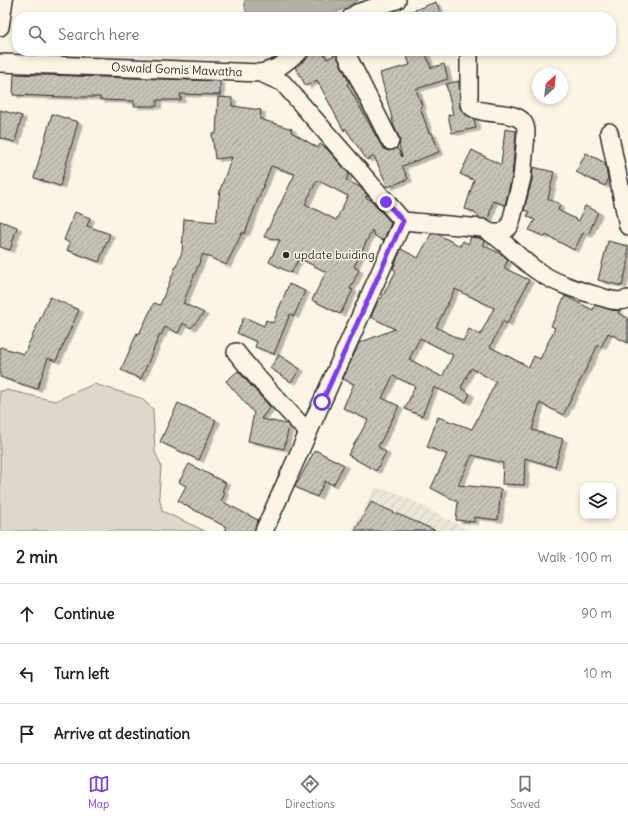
<!DOCTYPE html>
<meta charset="utf-8">
<style>
body{margin:0;font-family:Delius,sans-serif;background:#f2f2f2;color:#222}
.controls{position:absolute;right:12px;bottom:12px;display:grid;overflow:hidden;border-radius:8px;box-shadow:0 2px 6px #0003}
.controls button{width:36px;height:36px;display:grid;place-items:center;padding:0;border:0;border-bottom:1px solid #e0e0e0;background:#fff;color:#222;font:20px sans-serif}
.compass{position:absolute;left:532px;top:68px;width:36px;height:36px;border-radius:50%;background:#fff;box-shadow:0 2px 6px #0003;rotate:27deg}
.stop{position:absolute;width:12px;height:12px;margin:-9px;border:3px solid #7c3aed;border-radius:50%;background:#fff}
.stop.end{background:#7c3aed;border-color:#fff;box-shadow:0 1px 4px #0008}
.list{margin:0;padding:0;list-style:none}
h2{display:flex;justify-content:space-between;align-items:center;height:52px;margin:0;padding:0 16px;font-size:17px}
h2 small{font-size:13px;font-weight:400;color:#767676}
.list li{display:grid;grid-template-columns:26px 1fr auto;gap:12px;align-items:center;box-sizing:border-box;height:60px;padding:0 16px;border-top:1px solid #e0e0e0}
.list b{display:block;font-size:15px;white-space:nowrap}
.list em{font-size:13px;font-style:normal;color:#767676}
.icon{flex:none;width:22px;height:22px;fill:none;stroke:currentColor;stroke-width:2;stroke-linecap:round;stroke-linejoin:round}
.map{position:relative;flex:none;width:628px;height:531px;overflow:hidden}
.search{position:absolute;background:#fff;box-shadow:0 2px 6px #0003;left:12px;right:12px;top:12px;height:44px;display:flex;align-items:center;gap:10px;box-sizing:border-box;padding:0 14px;border-radius:16px;color:#767676;font-size:15px}
.sheet{height:232px;background:#fff}
nav{display:flex;justify-content:space-around;align-items:center;box-sizing:border-box;height:56px;border-top:1px solid #e0e0e0;background:#fff;font-size:11px;color:#767676}
nav a{display:grid;justify-items:center;gap:2px}
nav .on{color:#7c3aed}
.map>svg:first-child{display:block}
</style>
<div class="map">
<svg width="628" height="531" viewBox="0 0 628 531">
<defs>
<pattern id="industrial-furrows" width="10" height="10" patternUnits="userSpaceOnUse"><rect width="10" height="10" fill="#ece6d7"/><path d="M-1 1l2-2M0 10L10 0M9 11l2-2" fill="none" stroke="#cbc5b9"/></pattern>
<pattern id="building-hatch" width="6" height="6" patternUnits="userSpaceOnUse"><rect width="6" height="6" fill="#c8c3b7"/><path d="M-1 1l2-2M0 6l6-6M5 7l2-2" fill="none" stroke="#a39f95"/></pattern>
<filter id="shadow"><feDropShadow dx="4.5" dy="2.5" stdDeviation="0" flood-color="#0004"/></filter>
</defs>
<rect width="100%" height="100%" fill="#fcf5e5"/>
<filter id="ink" filterUnits="userSpaceOnUse"><feTurbulence type="fractalNoise" baseFrequency=".025" numOctaves="2"/><feDisplacementMap in="SourceGraphic" scale="8" xChannelSelector="R" yChannelSelector="G"/><feConvolveMatrix kernelMatrix="1 2 1 2 8 2 1 2 1" color-interpolation-filters="sRGB"/></filter>
<g filter="url(#ink)">
<path fill="url(#industrial-furrows)" d="M375 488 395 492 471 531H351Z"/>
<path fill="#ded8ca" stroke="#84827a" d="M94 384 141 398 153 409 155 452 161 466 159 495 162 511 205 531H0V391L7 390 55 401Z"/>
<path fill="#b4b0a5" stroke="#7d7b74" d="M245 0H359L329 17H247L244 2Z"/>
<path fill="url(#building-hatch)" stroke="#2b2b2b" fill-rule="evenodd" filter="url(#shadow)" d="M436 2 442 17H399V16Z
M315 51H322L327 59 336 54 349 82 347 84 381 145 384 149 389 151 397 148 402 157 399 146 400 141 399 137 394 126 380 73 410 65 405 51H425L431 68 444 64 448 79 416 89 422 106 420 107 429 133H432L439 152 402 166 408 179 388 187 374 156 367 160 345 128 344 131 317 80 306 86 295 67 306 59 309 54Z
M14 74 220 81V95L180 94 181 100H157V106H134V101L100 100V97H64L13 95Z
M459 81 460 108 466 115 474 119 476 128 452 133 448 115 453 114 446 84Z
M218 97 232 98V106L261 110 260 119 292 129 291 132 318 148 320 144 326 148 349 174 346 180 360 187 368 196 365 197 372 201 391 223 383 241 375 236 372 230 354 267 359 270 350 289 353 290 340 314 312 300 326 272 299 258 291 273 269 262 280 240 264 237 295 174 271 166 245 233H242L226 265 203 254 183 303 204 313 191 328 183 323 178 333 165 327 161 335 160 334 141 379 121 370 137 333 139 334 154 303 160 305 182 252 184 219 216 222 220 190 232 157 215 159 212 134H216ZM317 180 348 196 336 220 305 204Z
M0 110 22 116 15 142 0 138Z
M52 114 78 122 60 186 34 178Z
M505 129 516 131V134L512 176 505 205 493 201 488 220 478 218 479 216 475 214V212L465 209 474 180 460 174 472 150 501 165Z
M586 153 605 163 608 180 605 186 576 172Z
M533 167 554 172 548 199 560 204 558 210 579 221 585 206 598 212 588 235 583 233 574 250 546 235 545 237 529 230 535 220 527 216 529 212 524 210 532 180Z
M75 212 90 218 87 226 110 234 99 262 67 250 70 243 64 240Z
M0 221 17 227 10 250 0 247Z
M431 234H437L460 246 463 241 468 244 471 237 479 238 485 241 483 245 503 255 508 260 504 268 529 280 507 324 503 321 490 347 529 367 534 356 540 359 555 328 551 326 565 296 593 310 595 305 611 310 620 311 618 313 628 318V343L608 333 601 347 598 345 563 415 540 403 532 430 563 439 555 467 525 458 524 485 502 484 503 463 472 455 458 485 501 489 498 520 474 517V522L456 520 458 502 431 488 447 454 427 447 438 417 472 429 496 382 471 368 461 388 470 394 466 402 434 387 422 416 405 409 415 386 393 376 382 398 399 406 378 447 386 452 376 471 348 455 368 420 343 408 354 384 343 379 359 343 395 329 371 317 379 298 381 299 396 271 393 269 401 249 418 258ZM455 289 494 308 480 335 469 329 463 341 436 327ZM420 338 453 355 442 377 409 359Z
M608 241 628 246V263L622 286 598 280Z
M289 284 305 291 294 316 290 314 274 354 255 347 257 342 237 333 244 317 264 326 266 320 273 323Z
M50 297 79 310 56 361 48 358 37 389 0 377V347L24 354Z
M279 355 300 369 291 382 270 368Z
M238 371 270 407 261 419 287 424 289 426 284 449 248 441 254 413 226 381Z
M178 403 216 420 199 460 160 442Z
M315 450 344 465 333 485 325 481 317 497 295 487Z
M189 464 226 483 222 491 225 493 221 501 258 520 254 531H224L226 527 178 501 186 486 179 482Z
M371 502 402 516 437 531H355Z"/>
<g fill="none" stroke-linecap="round" stroke-linejoin="round">
<defs>
<g id="minor">
<path d="M351 17 357 13 397 0"/>
<path d="M0 27 4 0"/>
<path d="M345 51 390 141"/>
<path d="M469 51V104C477 117 514 109 523 122 526 125 526 130 526 134L522 178 511 222 509 227 502 233H493"/>
<path id="s1" d="M0 63 261 73 279 67 300 51"/>
<path d="M261 73 283 83 403 221 482 228C503 238 517 257 536 270 554 283 577 290 598 296 608 299 618 303 628 299"/>
<path d="M609 132 628 226"/>
<path d="M236 352C258 380 283 406 308 432"/>
<path d="M264 531 403 221"/>
</g>
</defs>
<use href="#minor" stroke="#2b2b2b" stroke-width="20"/>
<use href="#minor" stroke="#fcf5e5" stroke-width="17"/>
</g>
</g>
<g fill="none" stroke-linecap="round" stroke-linejoin="round" filter="url(#ink)">
<path stroke="#7c3aed" stroke-width="5" d="M322 402 403 221 386 202"/>
</g>
<circle fill="#2b2b2b" stroke="#fcf5e5" stroke-width="1.5" cx="286" cy="255" r="4"/>
<g text-anchor="middle" stroke-width="3" stroke-linejoin="round" paint-order="stroke">
<g font-size="12" fill="#2b2b2b" stroke="#fcf5e5">
<text dy="4" stroke="none"><textPath href="#s1" startOffset="177">Oswald Gomis Mawatha</textPath></text>
</g>
<g font-size="12" fill="#2b2b2b" stroke="#fcf5e5" text-anchor="start">
<text x="294" y="259">update buiding</text>
</g>
</g>
</svg>
<div class="controls">
<button><svg class="icon" aria-label="layers" viewBox="0 0 24 24"><path d="M12 4l9 5-9 5-9-5zM3 14l9 5 9-5"/></svg></button>
</div>
<svg class="compass" viewBox="-18 -18 36 36"><path d="M0-13l5 13h-10z" fill="#e53935"/><path d="M0 13l5-13h-10z" fill="#767676"/></svg>
<div class="stop" style="left:322px;top:402px"></div>
<div class="stop end" style="left:386px;top:202px"></div>
<div class="search"><svg class="icon" aria-label="search" viewBox="0 0 24 24"><circle cx="10" cy="10" r="6"/><path d="M15 15l6 6"/></svg>Search here</div>
</div>
<section class="sheet">
<h2>2 min<small>Walk · 100 m</small></h2>
<ul class="list">
<li><svg class="icon" aria-label="ahead" viewBox="0 0 24 24"><path d="M12 20V5M6 11l6-6 6 6"/></svg><div><b>Continue</b></div><em>90 m</em></li>
<li><svg class="icon" aria-label="left" viewBox="0 0 24 24"><path d="M17 20v-9H6M10 6l-5 5 5 5"/></svg><div><b>Turn left</b></div><em>10 m</em></li>
<li><svg class="icon" aria-label="arrive" viewBox="0 0 24 24"><path d="M6 21V4h12l-3 4 3 4H6"/></svg><div><b>Arrive at destination</b></div></li>
</ul>
</section>
<nav>
<a class="on"><svg class="icon" aria-label="map" viewBox="0 0 24 24"><path d="M3 6l6-2 6 2 6-2v14l-6 2-6-2-6 2zM9 4v14M15 6v14"/></svg>Map</a>
<a><svg class="icon" aria-label="directions" viewBox="0 0 24 24"><path d="M12 3l9 9-9 9-9-9zM9 14v-3h6M13 9l2 2-2 2"/></svg>Directions</a>
<a><svg class="icon" aria-label="saved" viewBox="0 0 24 24"><path d="M7 4h10v16l-5-4-5 4z"/></svg>Saved</a>
</nav>
